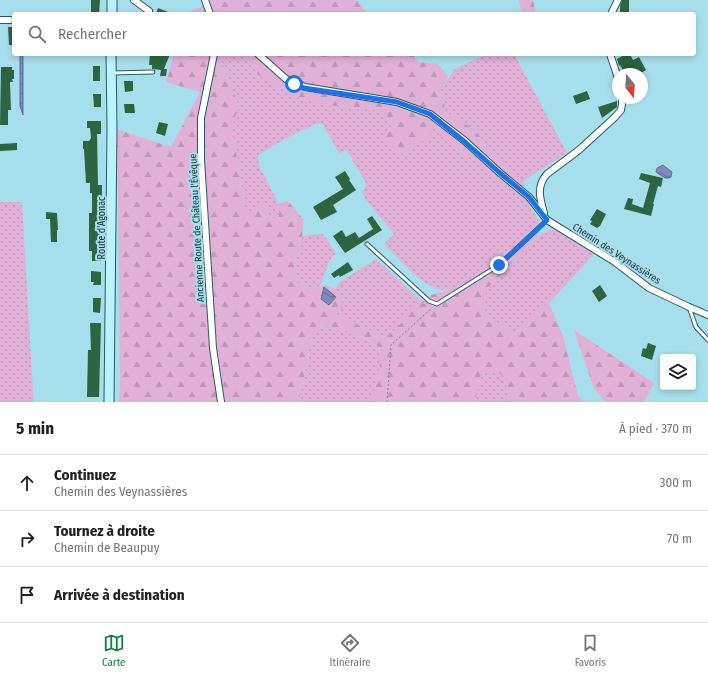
<!DOCTYPE html>
<html lang="fr">
<meta charset="utf-8">
<style>
body{margin:0;font-family:"Fira Sans Condensed",sans-serif;background:#f6f6f6;color:#202124}
.controls{position:absolute;right:12px;bottom:12px;display:grid;overflow:hidden;border-radius:4px;box-shadow:0 2px 6px #0003}
.controls button{width:36px;height:36px;display:grid;place-items:center;padding:0;border:0;border-bottom:1px solid #e0e0e0;background:#fff;color:#202124;font:20px sans-serif}
.compass{position:absolute;left:612px;top:68px;width:36px;height:36px;border-radius:50%;background:#fff;box-shadow:0 2px 6px #0003;rotate:163deg}
.stop{position:absolute;width:12px;height:12px;margin:-9px;border:3px solid #1a73e8;border-radius:50%;background:#fff}
.stop.end{background:#1a73e8;border-color:#fff;box-shadow:0 1px 4px #0008}
.list{margin:0;padding:0;list-style:none}
h2{display:flex;justify-content:space-between;align-items:center;height:52px;margin:0;padding:0 16px;font-size:17px}
h2 small{font-size:13px;font-weight:400;color:#757577}
.list li{display:grid;grid-template-columns:26px 1fr auto;gap:12px;align-items:center;box-sizing:border-box;height:56px;padding:0 16px;border-top:1px solid #e0e0e0}
.list b{display:block;font-size:15px;white-space:nowrap}
.list p{margin:0;font-size:13px;white-space:nowrap;color:#757577}
.list em{font-size:13px;font-style:normal;color:#757577}
.icon{flex:none;width:22px;height:22px;fill:none;stroke:currentColor;stroke-width:2;stroke-linecap:round;stroke-linejoin:round}
.map{position:relative;flex:none;width:708px;height:402px;overflow:hidden}
.search{position:absolute;background:#fff;box-shadow:0 2px 6px #0003;left:12px;right:12px;top:12px;height:44px;display:flex;align-items:center;gap:10px;box-sizing:border-box;padding:0 14px;border-radius:4px;color:#757577;font-size:15px}
.sheet{height:220px;background:#fff}
nav{display:flex;justify-content:space-around;align-items:center;box-sizing:border-box;height:56px;border-top:1px solid #e0e0e0;background:#fff;font-size:11px;color:#757577}
nav a{display:grid;justify-items:center;gap:2px}
nav .on{color:#0b8043}
.map>svg:first-child{display:block}
</style>
<div class="map">
<svg width="708" height="402" viewBox="0 0 708 402">
<defs>
<pattern id="grass-dots" width="8" height="8" patternUnits="userSpaceOnUse"><rect width="8" height="8" fill="#e1b0d6"/><path d="M2 2h.1M6 6h.1" fill="none" stroke="#c098b8" stroke-width="1.8" stroke-linecap="round"/></pattern>
<pattern id="forest-firs" width="22" height="20" patternUnits="userSpaceOnUse"><rect width="22" height="20" fill="#e1b0d6"/><path d="M5 1l3.5 6h-7zM16 11l3.5 6h-7z" fill="#c098b8"/></pattern>
<pattern id="water-waves" width="16" height="10" patternUnits="userSpaceOnUse"><rect width="16" height="10" fill="#7d89bf"/><path d="M0 5q4-4 8 0t8 0" fill="none" stroke="#66709c"/></pattern>
</defs>
<rect width="100%" height="100%" fill="#a7deeb"/>
<path fill="url(#grass-dots)" d="M231 54H242L262 78 326 105 385 111 391 125 426 140 435 127 463 153 474 159 484 170 525 198 540 223 471 281 452 289 440 290 427 284 417 277 384 244 394 234 366 200 362 192 367 185 347 150 339 153 323 125 318 123 286 138 258 155 259 166 276 198 279 217 270 219 246 214 232 126 239 106 221 61Z
M487 54H514L567 153 523 181 494 156 475 130 446 112 440 90 455 69Z
M0 202H22L33 393 34 402H0Z
M553 229 594 254 549 303 514 334 485 314 486 290 537 236Z
M323 234 336 253 330 260 320 286 311 290 298 283 294 266 302 236Z
M376 259 421 301 391 334 383 337 335 313 343 300 335 290 340 282Z
M322 325 355 335 380 347 383 351 373 396 374 402H299L311 340Z
M492 372 500 373C506 382 508 391 509 402H475L481 374Z"/>
<path fill="url(#forest-firs)" d="M210 0H357L368 14H184L211 3Z
M519 0H533L536 14H522Z
M174 54H231L221 61 239 106 232 126 246 214 264 202 270 219 279 217 277 204 288 201 304 220 302 236 294 266 298 283 311 290 325 285 335 289 343 300 335 313 383 337 391 334 421 301 431 295 452 289 471 281 540 223 537 236 486 290 485 314 514 334 549 303 563 336 578 396 584 402H509C508 391 506 382 500 373L492 372 481 374 475 402H374L373 396 383 351 380 347 355 335 322 325 311 340 299 402H119L120 388 118 176 116 129 171 147 200 92 166 82Z
M242 54H413L418 62 438 64 448 77 440 90 446 112 475 130 494 156 523 181 525 198 484 170 474 159 463 153 435 127 426 140 402 154 385 139 391 125 385 111 326 105 296 97 262 78Z
M574 330 654 383 644 402H606L594 389Z"/>
<path fill="url(#water-waves)" stroke="#5f6e96" d="M20 54H23V115L20 106Z
M663 165 672 172 671 177 669 178H665L656 172 657 168Z
M324 287 336 297 329 305 321 299Z"/>
<path fill="#2d6442" d="M91 0H100L99 14H91Z
M622 0H629V14H620V6Z
M158 8 173 14H156Z
M8 27H14V45H9Z
M150 54H170L164 69H167L166 76H160L161 70 152 69V65H149Z
M626 54H630L633 60 639 57 646 70 639 74H625L620 65 619 66 617 59Z
M93 66H100V81H93Z
M1 67H12V70H14V79H12L13 82H10L11 110H8V125H0Z
M124 81H133V91L125 92Z
M587 91 590 99 576 104 573 96Z
M93 94H101V107H94Z
M617 101V107L602 118 598 107Z
M124 104H134L135 113H125Z
M87 121H101V134H97L98 185H102L101 261H92V251H89V213H92V193H90V183H86L84 149H83V141H89L91 138 90 128H87Z
M159 122 168 124 165 136 156 133Z
M17 143V150L0 151V144Z
M345 171 350 179 349 180 356 190 333 205 337 212 321 220 313 207 343 189 335 177Z
M641 173 663 178 661 187 658 186 653 204H654L651 216 624 209 628 198 633 199 632 204 643 208 650 183 639 179Z
M597 209 606 214 600 226 597 228 590 224 592 221 590 220Z
M46 212 57 213 58 230H57V242H51L50 219H46Z
M372 216 382 230 345 253 333 236 342 230 346 237 355 232 359 238 373 229 367 219Z
M348 262 353 270 340 277 339 275 334 278 331 274Z
M91 271 101 272V285H93L94 282H91Z
M600 285 607 296 599 302 592 291Z
M93 298H101L100 313 93 312Z
M90 323H101L99 397H87L88 350H91Z
M648 343 656 346 652 360 641 356 643 348 646 349Z"/>
<g fill="none" stroke-linecap="round" stroke-linejoin="round">
<defs>
<path id="lane" d="M113 73 153 72
M367 244 429 301 437 304 499 265 547 220
M689 307 696 327 708 340"/>
<path id="street" d="M134 0 149 11
M205 0 210 14
M611 14 618 0
M0 20H10
M214 54 201 118V159L213 348 221 402
M258 54 286 79 305 87 397 102 430 114 465 141 500 173 529 197 547 220 615 262 649 288 689 307 708 315
M610 54 618 78
M543 214 544 213C540 199 536 186 547 174L579 150 615 117 621 110 622 104V98"/>
<path id="secondary" d="M112 0V14
M109 402 112 128 111 54"/>
</defs>
<use href="#lane" stroke="#255b66" stroke-width="5"/>
<use href="#street" stroke="#255b66" stroke-width="8"/>
<use href="#secondary" stroke="#255b66" stroke-width="11"/>
<path stroke="#68909a" stroke-width="1" stroke-dasharray="2 2" stroke-linecap="butt" d="M387 402 391 345 432 308"/>
<use href="#lane" stroke="#fff" stroke-width="3"/>
<use href="#street" stroke="#fff" stroke-width="6"/>
<use href="#secondary" stroke="#bcf2fb" stroke-width="9"/>
</g>
<g fill="none" stroke-linecap="round" stroke-linejoin="round">
<path stroke="#1a73e8" stroke-width="5" d="M294 84 304 88 397 102 430 114 465 142 500 173 529 197 547 220 499 265"/>
</g>
<g text-anchor="middle" stroke-width="4" stroke-linejoin="round" paint-order="stroke">
<g font-size="10" fill="#1a3035" stroke="#a7deeb">
<text transform="translate(101 228) rotate(-90)" y="4">Route d'Agonac</text>
<text transform="translate(196 228) rotate(-93)" y="4">Ancienne Route de Château l'Évêque</text>
<text transform="translate(617 253) rotate(33)" y="4">Chemin des Veynassières</text>
</g>
</g>
</svg>
<div class="controls">
<button><svg class="icon" aria-label="layers" viewBox="0 0 24 24"><path d="M12 4l9 5-9 5-9-5zM3 14l9 5 9-5"/></svg></button>
</div>
<svg class="compass" viewBox="-18 -18 36 36"><path d="M0-13l5 13h-10z" fill="#e53935"/><path d="M0 13l5-13h-10z" fill="#757577"/></svg>
<div class="stop" style="left:294px;top:84px"></div>
<div class="stop end" style="left:499px;top:265px"></div>
<div class="search"><svg class="icon" aria-label="search" viewBox="0 0 24 24"><circle cx="10" cy="10" r="6"/><path d="M15 15l6 6"/></svg>Rechercher</div>
</div>
<section class="sheet">
<h2>5 min<small>À pied · 370 m</small></h2>
<ul class="list">
<li><svg class="icon" aria-label="ahead" viewBox="0 0 24 24"><path d="M12 20V5M6 11l6-6 6 6"/></svg><div><b>Continuez</b><p>Chemin des Veynassières</p></div><em>300 m</em></li>
<li><svg class="icon" aria-label="right" viewBox="0 0 24 24"><path d="M7 20v-9h11M14 6l5 5-5 5"/></svg><div><b>Tournez à droite</b><p>Chemin de Beaupuy</p></div><em>70 m</em></li>
<li><svg class="icon" aria-label="arrive" viewBox="0 0 24 24"><path d="M6 21V4h12l-3 4 3 4H6"/></svg><div><b>Arrivée à destination</b></div></li>
</ul>
</section>
<nav>
<a class="on"><svg class="icon" aria-label="map" viewBox="0 0 24 24"><path d="M3 6l6-2 6 2 6-2v14l-6 2-6-2-6 2zM9 4v14M15 6v14"/></svg>Carte</a>
<a><svg class="icon" aria-label="directions" viewBox="0 0 24 24"><path d="M12 3l9 9-9 9-9-9zM9 14v-3h6M13 9l2 2-2 2"/></svg>Itinéraire</a>
<a><svg class="icon" aria-label="saved" viewBox="0 0 24 24"><path d="M7 4h10v16l-5-4-5 4z"/></svg>Favoris</a>
</nav>
